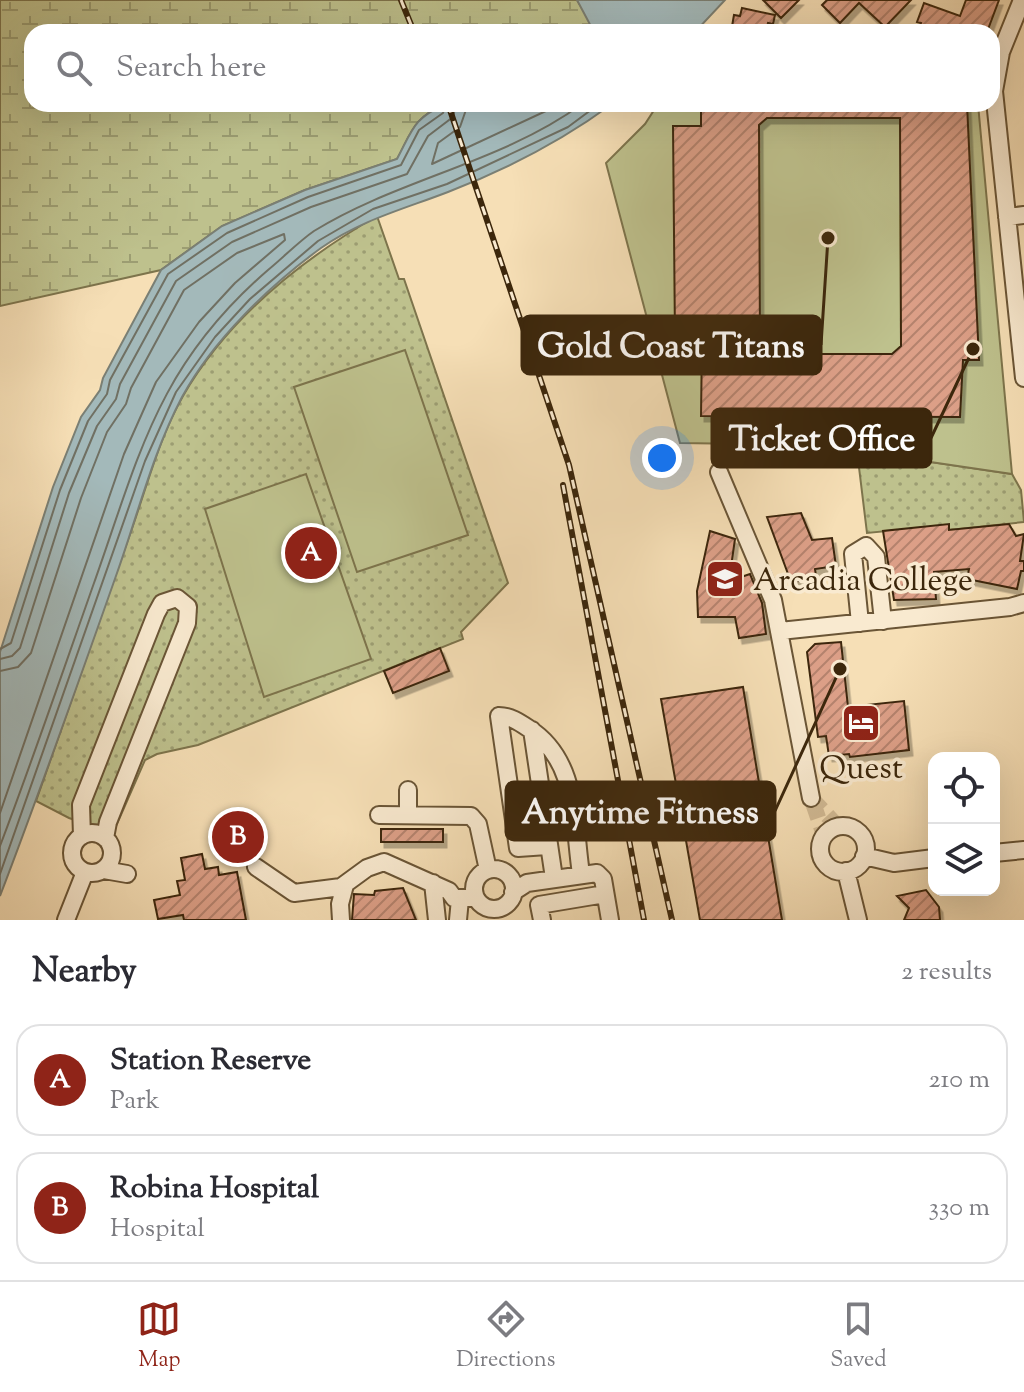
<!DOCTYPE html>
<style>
body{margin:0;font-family:"Sorts Mill Goudy",serif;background:#f7f7f7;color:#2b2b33}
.controls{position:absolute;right:24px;bottom:24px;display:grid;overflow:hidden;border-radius:16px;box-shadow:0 8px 32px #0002}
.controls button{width:72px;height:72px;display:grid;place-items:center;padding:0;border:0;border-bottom:2px solid #e1e1e2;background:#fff;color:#2b2b33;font:40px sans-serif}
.you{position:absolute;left:662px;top:458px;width:28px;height:28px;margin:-20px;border:6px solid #fff;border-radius:50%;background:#1a73e8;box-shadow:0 0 0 12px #1a73e833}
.badge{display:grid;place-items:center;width:52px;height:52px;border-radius:50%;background:#8f2418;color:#fff;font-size:26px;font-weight:700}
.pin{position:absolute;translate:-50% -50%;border:4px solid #fff;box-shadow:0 2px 8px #0006}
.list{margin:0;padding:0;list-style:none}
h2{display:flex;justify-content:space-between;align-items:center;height:104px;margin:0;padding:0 32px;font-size:34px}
h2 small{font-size:26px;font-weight:400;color:#7c7c81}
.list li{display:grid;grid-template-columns:52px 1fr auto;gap:24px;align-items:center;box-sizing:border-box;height:112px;margin:0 16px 16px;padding:0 16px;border:2px solid #e1e1e2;border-radius:24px}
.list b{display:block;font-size:30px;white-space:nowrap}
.list p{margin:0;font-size:26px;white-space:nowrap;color:#7c7c81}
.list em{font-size:26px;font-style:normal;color:#7c7c81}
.icon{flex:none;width:44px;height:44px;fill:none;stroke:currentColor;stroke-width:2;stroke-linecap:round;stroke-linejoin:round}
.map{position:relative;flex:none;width:1024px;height:920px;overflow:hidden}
.search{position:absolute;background:#fff;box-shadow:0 8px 32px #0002;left:24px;right:24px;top:24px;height:88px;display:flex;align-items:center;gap:20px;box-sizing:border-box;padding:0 28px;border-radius:24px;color:#7c7c81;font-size:30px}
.sheet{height:360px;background:#fff}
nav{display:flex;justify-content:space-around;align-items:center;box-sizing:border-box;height:112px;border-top:2px solid #e1e1e2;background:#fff;font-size:22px;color:#7c7c81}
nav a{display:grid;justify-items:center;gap:4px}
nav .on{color:#8f2418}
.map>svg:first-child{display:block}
</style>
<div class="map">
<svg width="1024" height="920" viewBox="0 0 1024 920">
<defs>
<pattern id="wetland-marsh" width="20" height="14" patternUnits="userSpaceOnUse" patternTransform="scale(2)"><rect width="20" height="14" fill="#bec18d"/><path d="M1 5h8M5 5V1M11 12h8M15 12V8" fill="none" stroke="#9c9d72"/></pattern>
<pattern id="park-dots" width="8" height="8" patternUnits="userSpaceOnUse" patternTransform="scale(2)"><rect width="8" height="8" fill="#bec18d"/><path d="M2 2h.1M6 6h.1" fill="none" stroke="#9c9d72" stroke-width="1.8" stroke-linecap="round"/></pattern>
<pattern id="building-hatch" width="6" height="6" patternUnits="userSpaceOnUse" patternTransform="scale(2)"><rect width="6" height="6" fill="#dc9f87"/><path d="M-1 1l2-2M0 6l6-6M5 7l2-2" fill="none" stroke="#b4826d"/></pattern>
<filter id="shadow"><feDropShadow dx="3.5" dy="5.5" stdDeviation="0" flood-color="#0004"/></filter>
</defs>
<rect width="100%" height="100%" fill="#f6dfb6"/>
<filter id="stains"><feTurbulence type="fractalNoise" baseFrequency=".0025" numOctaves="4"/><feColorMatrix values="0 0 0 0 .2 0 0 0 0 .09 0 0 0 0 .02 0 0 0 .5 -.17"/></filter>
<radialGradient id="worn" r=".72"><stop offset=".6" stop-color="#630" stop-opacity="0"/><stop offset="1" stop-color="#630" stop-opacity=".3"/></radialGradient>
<path fill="url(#wetland-marsh)" stroke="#7d744c" stroke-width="2" d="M0 0H577L594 28V32H32V104H445C413 119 413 129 397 159L305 190 222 226 161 270 0 306Z"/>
<path fill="url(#park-dots)" stroke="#7d744c" stroke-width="2" d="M377 216 399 279H404L508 583 461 632 463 639 198 745 157 754 145 760 113 833 69 818 36 801C67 713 98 625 129 537 146 490 158 440 183 396 228 318 301 260 377 216Z
M857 451 1012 474 1021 490 1024 522 949 530V525L867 533Z"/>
<path fill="#bec18d" stroke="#7d744c" stroke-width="2" d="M658 104H978L1012 474 815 445 680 443 606 163 645 124Z
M405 350 468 535 357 572 294 387Z
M306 474 371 659 264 697 205 509Z"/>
<path fill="#a3b9ba" stroke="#7a7f74" stroke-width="2" d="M577 0H725L695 32H594Z
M445 104H612C563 140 505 170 448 192 404 209 361 220 321 248 269 286 213 340 182 397 153 452 138 514 117 573 79 681 41 789 0 896V652L53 487 81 417 100 390 103 378 161 270 222 226 305 190 397 159C413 129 413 119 445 104Z"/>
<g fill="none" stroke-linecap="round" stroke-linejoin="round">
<path stroke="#707063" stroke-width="2" d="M468 104 460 127 438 143 432 164 561 104
M0 649 11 643 60 490 88 421 107 394 110 380 168 274 227 233 308 197 401 165 419 130 443 113 446 104
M0 659 12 656 20 648 69 493 97 426 116 399 120 384 176 281 232 242 311 207 407 174 428 136 453 117 456 104
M0 671 18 667 31 653 81 498 107 432 126 404 131 388 184 290 237 253 284 234 285 240 235 283 199 322 156 382 124 454 0 813
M0 846C33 759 63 671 94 583 140 453 158 365 268 270 283 258 298 242 314 231 398 179 501 163 582 104
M0 874 145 461 176 392 215 337 250 299 318 241 373 209 447 184 568 127 599 104"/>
</g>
<path fill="url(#building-hatch)" stroke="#3c270c" stroke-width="2" fill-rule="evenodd" filter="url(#shadow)" d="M763 0H799L781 18Z
M827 0H911L885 27 859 3 840 23 822 5Z
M966 0H999L987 32H929L919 29 921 23 917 22 924 3 960 16Z
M742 8 775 15 773 24 768 23 766 32H731L734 15 740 16Z
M701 104H967L979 360H963L960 417 701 416 702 339H675L673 126H701ZM767 118H900L901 346 892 354H770L760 346 759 125Z
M801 513 812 540 832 538 836 566 815 569 816 576 809 577 810 580 791 582 767 517Z
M949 524V530L1009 524 1016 536 1024 534 1020 561H1024V571H1021L1017 589 967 579 969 569 934 572 936 599 894 600 883 531Z
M710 531 735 539 729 581 750 574 762 603 766 634 739 638 735 617H698L697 591Z
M841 642 848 707 904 701 909 750 850 757 849 754 829 756 826 736 818 737 807 652 815 644Z
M440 648 449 671 393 693 384 671Z
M743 687 782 920H700L661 699Z
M381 829H443V842H381Z
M202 854 205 869 218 867 219 875 237 872 246 920H184L183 915 158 919 154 900 180 895 177 881 185 880 181 858Z
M403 888 416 920H352L354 894 374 895 375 891Z
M926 890 939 907 940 920H904L909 908 897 896Z"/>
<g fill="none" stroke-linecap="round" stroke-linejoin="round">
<path stroke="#d1ba94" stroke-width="16" stroke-dasharray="16 8" stroke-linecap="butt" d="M811 798 838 827
M813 803 824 835"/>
<defs>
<path id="minor" d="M1022 0 1001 52 994 91 1024 378
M1007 217 1024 215
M719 472 773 600 811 798
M860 623 853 554 866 546 876 557 883 621
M780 631 1010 607 1024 603
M532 730 554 878
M408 790V814
M379 815 471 816 478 824 488 870
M820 849a23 23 0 1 1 46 0a23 23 0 1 1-46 0Z
M72 853a20 20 0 1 1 40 0a20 20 0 1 1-40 0Z
M82 836 81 805 156 614 162 603 177 598 188 607 187 623 108 822 105 838
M547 846 518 848 499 716C510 716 519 722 528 728 578 760 573 819 581 874
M994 853 1024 850
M864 856 894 863 934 858
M256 867 294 893 341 887 367 868 384 862 449 891 454 898H476
M474 889a20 20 0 1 1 40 0a20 20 0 1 1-40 0Z
M104 870 127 874
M846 871 858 920
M433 883 437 920
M513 892 527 883 597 873 603 879 610 920
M66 920 85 872
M341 920 340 904 345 885
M458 920 460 899
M542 920 539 905 605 894"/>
</defs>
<use href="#minor" stroke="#6a5536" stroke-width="20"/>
<use href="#minor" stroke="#f9ead0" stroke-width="16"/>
<defs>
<path id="rail" d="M401 0 414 32
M448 104 569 465 672 920
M563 485 644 920"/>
</defs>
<use href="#rail" stroke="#3c270c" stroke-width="6"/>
<use href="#rail" stroke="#f9ead0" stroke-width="3" stroke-dasharray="9" stroke-linecap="butt"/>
</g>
<defs>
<symbol id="school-square" viewBox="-11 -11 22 22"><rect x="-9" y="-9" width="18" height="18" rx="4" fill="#8f2418" stroke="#f9ead0"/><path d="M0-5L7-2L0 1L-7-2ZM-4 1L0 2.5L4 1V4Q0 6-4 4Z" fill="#fff"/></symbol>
<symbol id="hotel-square" viewBox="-11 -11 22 22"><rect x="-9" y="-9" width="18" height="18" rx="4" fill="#8f2418" stroke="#f9ead0"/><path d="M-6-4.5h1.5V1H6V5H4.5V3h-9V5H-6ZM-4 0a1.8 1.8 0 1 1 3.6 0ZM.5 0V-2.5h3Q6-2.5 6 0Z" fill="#fff"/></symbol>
</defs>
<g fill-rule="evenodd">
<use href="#school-square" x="703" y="557" width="44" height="44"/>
<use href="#hotel-square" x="839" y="701" width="44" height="44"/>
</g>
<g text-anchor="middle" stroke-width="7" stroke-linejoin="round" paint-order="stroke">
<g font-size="32" fill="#3c270c" stroke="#f9ead0" text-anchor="start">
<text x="753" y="590">Arcadia College</text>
<text x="861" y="778" text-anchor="middle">Quest</text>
</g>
</g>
<path fill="none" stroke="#3c270c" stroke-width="3" d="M828 238L821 345M973 349L931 438M840 669L775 811"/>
<g fill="#3c270c" stroke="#f9ead0" stroke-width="3">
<circle cx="828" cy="238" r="8"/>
<circle cx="973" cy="349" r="8"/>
<circle cx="840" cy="669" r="8"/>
</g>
<g fill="#3c270c" stroke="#3c270c" stroke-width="3">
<rect x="522" y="316" width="299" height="58" rx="8"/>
<rect x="712" y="409" width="219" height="58" rx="8"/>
<rect x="506" y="782" width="269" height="58" rx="8"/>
</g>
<g font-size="34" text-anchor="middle" font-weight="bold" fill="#fff">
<text x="671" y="357">Gold Coast Titans</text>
<text x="822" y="450">Ticket Office</text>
<text x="640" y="823">Anytime Fitness</text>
</g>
<rect width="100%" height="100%" filter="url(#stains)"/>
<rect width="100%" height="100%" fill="url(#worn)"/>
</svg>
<div class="controls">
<button><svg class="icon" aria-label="locate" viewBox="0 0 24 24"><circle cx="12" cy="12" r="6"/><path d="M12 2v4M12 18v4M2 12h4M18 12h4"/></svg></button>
<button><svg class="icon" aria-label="layers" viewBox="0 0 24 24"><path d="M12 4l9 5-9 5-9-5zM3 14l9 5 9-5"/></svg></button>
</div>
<div class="you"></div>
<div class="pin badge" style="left:311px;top:553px">A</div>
<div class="pin badge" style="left:238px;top:837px">B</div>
<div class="search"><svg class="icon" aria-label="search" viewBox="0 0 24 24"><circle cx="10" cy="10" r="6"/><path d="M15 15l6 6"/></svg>Search here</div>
</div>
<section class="sheet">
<h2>Nearby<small>2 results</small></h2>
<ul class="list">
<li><span class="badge">A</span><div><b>Station Reserve</b><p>Park</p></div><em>210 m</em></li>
<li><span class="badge">B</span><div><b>Robina Hospital</b><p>Hospital</p></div><em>330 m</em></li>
</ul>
</section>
<nav>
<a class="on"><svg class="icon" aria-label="map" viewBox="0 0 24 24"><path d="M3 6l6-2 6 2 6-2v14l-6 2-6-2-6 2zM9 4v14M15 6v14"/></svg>Map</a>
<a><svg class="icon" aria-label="directions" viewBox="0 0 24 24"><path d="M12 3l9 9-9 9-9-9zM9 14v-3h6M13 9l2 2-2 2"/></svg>Directions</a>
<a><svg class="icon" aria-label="saved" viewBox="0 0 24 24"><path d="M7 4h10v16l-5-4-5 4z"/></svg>Saved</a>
</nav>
